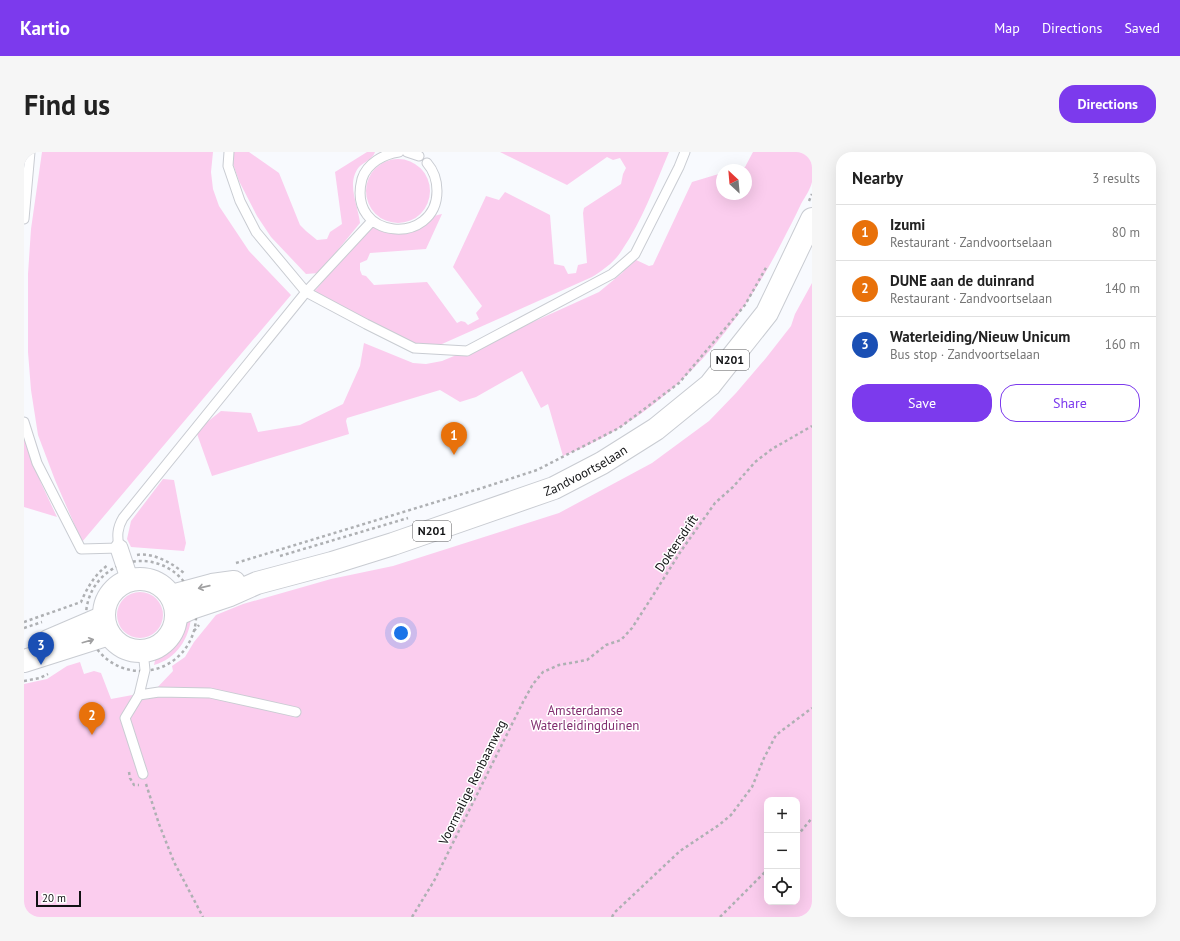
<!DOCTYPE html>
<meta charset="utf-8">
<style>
body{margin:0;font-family:"PT Sans",sans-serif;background:#f6f6f6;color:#222}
.controls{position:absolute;right:12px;bottom:12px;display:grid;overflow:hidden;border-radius:8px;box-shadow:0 4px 16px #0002}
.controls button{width:36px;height:36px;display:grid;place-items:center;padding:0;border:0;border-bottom:1px solid #e0e0e0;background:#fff;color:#222;font:20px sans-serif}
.compass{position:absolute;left:692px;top:12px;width:36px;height:36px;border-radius:50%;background:#fff;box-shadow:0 4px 16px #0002;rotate:334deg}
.scale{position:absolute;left:12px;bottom:10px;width:45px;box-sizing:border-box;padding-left:4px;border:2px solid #111214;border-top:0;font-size:11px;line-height:14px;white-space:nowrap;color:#111214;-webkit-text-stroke:3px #fff;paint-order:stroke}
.you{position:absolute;left:377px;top:481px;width:14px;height:14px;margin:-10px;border:3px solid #fff;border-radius:50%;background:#1a73e8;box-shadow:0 0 0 6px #1a73e833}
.badge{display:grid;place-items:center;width:26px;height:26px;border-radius:50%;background:#7c3aed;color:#fff;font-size:13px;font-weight:700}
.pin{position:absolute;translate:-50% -33px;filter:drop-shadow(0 1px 2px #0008)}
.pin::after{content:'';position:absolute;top:21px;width:14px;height:12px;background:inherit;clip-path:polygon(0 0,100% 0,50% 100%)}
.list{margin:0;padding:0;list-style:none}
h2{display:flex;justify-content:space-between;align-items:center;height:52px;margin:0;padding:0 16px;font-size:17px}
h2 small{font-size:13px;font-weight:400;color:#767676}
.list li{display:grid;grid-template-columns:26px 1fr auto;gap:12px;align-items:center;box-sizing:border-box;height:56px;padding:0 16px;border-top:1px solid #e0e0e0}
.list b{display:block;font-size:15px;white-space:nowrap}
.list p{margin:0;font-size:13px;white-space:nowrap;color:#767676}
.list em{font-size:13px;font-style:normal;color:#767676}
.actions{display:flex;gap:8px;padding:12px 16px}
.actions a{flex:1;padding:9px 0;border:1px solid #7c3aed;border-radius:16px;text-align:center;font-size:14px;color:#7c3aed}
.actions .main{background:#7c3aed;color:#fff}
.icon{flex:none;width:22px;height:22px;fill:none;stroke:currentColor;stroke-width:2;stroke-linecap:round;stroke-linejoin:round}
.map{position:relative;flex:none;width:788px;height:765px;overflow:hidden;border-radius:16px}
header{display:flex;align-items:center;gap:24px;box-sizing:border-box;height:56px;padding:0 20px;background:#7c3aed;color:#fff}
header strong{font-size:19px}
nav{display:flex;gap:22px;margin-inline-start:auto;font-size:14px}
.intro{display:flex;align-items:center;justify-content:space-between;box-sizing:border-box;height:96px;padding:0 24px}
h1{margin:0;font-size:28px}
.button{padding:10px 18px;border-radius:16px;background:#7c3aed;color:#fff;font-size:14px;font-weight:700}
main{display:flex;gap:24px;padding:0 24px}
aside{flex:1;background:#fff;border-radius:16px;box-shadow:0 4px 16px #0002}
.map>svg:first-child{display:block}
</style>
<header>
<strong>Kartio</strong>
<nav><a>Map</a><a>Directions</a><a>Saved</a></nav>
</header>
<div class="intro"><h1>Find us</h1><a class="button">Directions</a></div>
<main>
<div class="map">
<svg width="788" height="765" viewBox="0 0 788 765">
<rect width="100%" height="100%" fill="#f8fafe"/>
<path fill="#fbcdee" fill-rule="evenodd" d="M18 0H189L187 20 189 37 195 54 225 99 267 143 58 390 31 328 14 283 7 238 4 200V122L7 77Z
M210 0H225L255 21 276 73 282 79 293 88 303 87 306 80 318 72 311 20 343 0H351C349 7 340 10 335 15 322 31 334 53 336 71L295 121 282 122 247 85 233 64 215 29 209 12Z
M476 0H645C631 33 618 69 598 98 591 110 579 118 568 125L418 192 403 196 382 192 290 140 347 72C364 81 380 88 397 74 407 67 405 65 418 62L402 97 346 101 343 108 336 111V118L338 123 342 124 350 133 403 130 433 171 437 169 441 170 444 173 455 167 452 161 458 154 429 115 462 44 475 48 481 40 526 63 530 112 540 114 544 122 552 121 554 113 563 111 559 61 560 56 597 32 599 22 602 16 596 6 589 8 583 5 543 33Z
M729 0H788C788 9 788 22 788 30 786 38 781 45 777 52 771 65 764 78 758 90 710 184 640 265 539 304L524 252 517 256 498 219 452 245 436 250 416 238 323 266 322 269 325 282 188 324 172 279 197 259 227 261 234 280 276 273 319 252 336 214 340 191 389 211 402 212 418 209 478 184 575 140 598 121 610 107 625 114 629 113 668 30 698 21V42H722V18H710L721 15Z
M342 39a32 32 0 1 1 64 0a32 32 0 1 1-64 0Z
M788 131V765H0V532L23 527 43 514 56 510 60 522 70 519 77 521 87 547 130 539 149 519 148 514 161 505 170 490 192 463 219 452 307 427 369 414 535 361 628 311 685 269 712 241 742 206 767 174 771 162ZM743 648H773V750H743Z
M0 272 8 306 17 331 33 365 0 355Z
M139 327 150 328 162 391 160 399 107 395 103 387 107 369Z
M93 463a23 23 0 1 1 46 0a23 23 0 1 1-46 0Z
M167 464C166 486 152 507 130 513L132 504 147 491 157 473 161 468Z"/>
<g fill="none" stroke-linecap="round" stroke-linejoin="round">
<defs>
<path id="service" d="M205 0 204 14 216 49 232 80 282 140 342 172 390 196 443 199 588 122 611 102 655 15 661 0
M375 0C360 2 343 11 338 27 322 89 413 94 413 39 413 29 410 19 403 11
M383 0 395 4
M0 67 6 0
M0 270 13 311 57 397 95 396C93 384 93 376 99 366L282 140 348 69
M115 543 135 540 186 541 272 560
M119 622 101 566 115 543 121 518 119 499"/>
<path id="minor" d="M95 396 106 429"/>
<g id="primary">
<circle cx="116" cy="463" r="36"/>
<path d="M147 444 188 433 210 430"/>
<path id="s1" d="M152 463 170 455 206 443 233 431 308 411 369 392 530 336 578 311 632 277 686 233 743 161 788 67"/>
<path d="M24 489 80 465"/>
<path d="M0 509 85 482"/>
</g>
</defs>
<use href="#service" stroke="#c9ccd2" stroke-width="11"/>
<use href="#minor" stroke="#c9ccd2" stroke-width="19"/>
<use href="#primary" stroke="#c9ccd2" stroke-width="24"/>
<path stroke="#aeb0b3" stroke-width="2.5" stroke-dasharray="3 3" stroke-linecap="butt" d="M785 49 788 42
M113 403C129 400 150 412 161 422
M256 404 384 366
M62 464a55 55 0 1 1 110 0a55 55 0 1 1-110 0Z
M212 411 458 336 513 318 595 276 655 231 721 153 743 114
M0 470 57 450C63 436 71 422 84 413
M0 476 18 470
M170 479 175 473
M0 529 16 526 24 522
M105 620 106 626 110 633H115
M122 632 135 672 150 710 179 765
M773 684 788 666
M388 765 410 729 499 550 509 532 519 520 535 513 563 508 582 493 597 488 608 476 628 445 657 399 691 351 709 335 731 310 748 297 788 274
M588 765 590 761 656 699 695 673 707 663 728 635 740 606 752 583 788 556
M696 765 743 718
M782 765 788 759"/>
<use href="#service" stroke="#fff" stroke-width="9"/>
<use href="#minor" stroke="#fff" stroke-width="17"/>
<use href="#primary" stroke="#fff" stroke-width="22"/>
</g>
<defs><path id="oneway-shaft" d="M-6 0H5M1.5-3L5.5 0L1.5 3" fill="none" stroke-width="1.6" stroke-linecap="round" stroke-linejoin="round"/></defs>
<g stroke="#a0a0a1">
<use href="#oneway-shaft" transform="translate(180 435) rotate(167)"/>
<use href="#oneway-shaft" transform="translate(64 489) rotate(-16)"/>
</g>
<g text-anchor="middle" stroke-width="3" stroke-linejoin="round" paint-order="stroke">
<g fill="#fff" stroke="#58595a" stroke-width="1">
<rect x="687" y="198" width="38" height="20" rx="3"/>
<rect x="389" y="369" width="38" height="20" rx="3"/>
</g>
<g font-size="12" font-weight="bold" fill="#111214">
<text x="706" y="212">N201</text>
<text x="408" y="383">N201</text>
</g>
<g font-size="13" fill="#111214" stroke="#fff">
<text dy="5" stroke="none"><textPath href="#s1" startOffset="435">Zandvoortselaan</textPath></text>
<text transform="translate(652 391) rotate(-56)" y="5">Doktersdrift</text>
<text transform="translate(448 630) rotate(-64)" y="5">Voormalige Renbaanweg</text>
</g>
<g font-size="13" fill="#822e70" stroke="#fff">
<text x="561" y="563">Amsterdamse<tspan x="561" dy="15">Waterleidingduinen</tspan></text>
</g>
</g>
</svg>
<div class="controls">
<button>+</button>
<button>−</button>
<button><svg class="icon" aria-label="locate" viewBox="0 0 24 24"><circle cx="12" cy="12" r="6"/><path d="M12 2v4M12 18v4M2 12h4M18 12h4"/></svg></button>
</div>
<svg class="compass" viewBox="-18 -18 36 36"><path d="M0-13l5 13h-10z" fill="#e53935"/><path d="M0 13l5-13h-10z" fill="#767676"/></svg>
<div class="scale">20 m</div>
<div class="you"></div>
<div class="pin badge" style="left:430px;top:303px;background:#e8710a">1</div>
<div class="pin badge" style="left:68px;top:583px;background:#e8710a">2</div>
<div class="pin badge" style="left:17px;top:513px;background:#1a4fb4">3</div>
</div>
<aside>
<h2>Nearby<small>3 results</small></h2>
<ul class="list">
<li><span class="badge" style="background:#e8710a">1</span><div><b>Izumi</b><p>Restaurant · Zandvoortselaan</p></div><em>80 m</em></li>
<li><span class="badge" style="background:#e8710a">2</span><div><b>DUNE aan de duinrand</b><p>Restaurant · Zandvoortselaan</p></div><em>140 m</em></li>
<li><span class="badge" style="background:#1a4fb4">3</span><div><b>Waterleiding/Nieuw Unicum</b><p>Bus stop · Zandvoortselaan</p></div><em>160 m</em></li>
</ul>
<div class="actions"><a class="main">Save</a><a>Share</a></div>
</aside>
</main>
